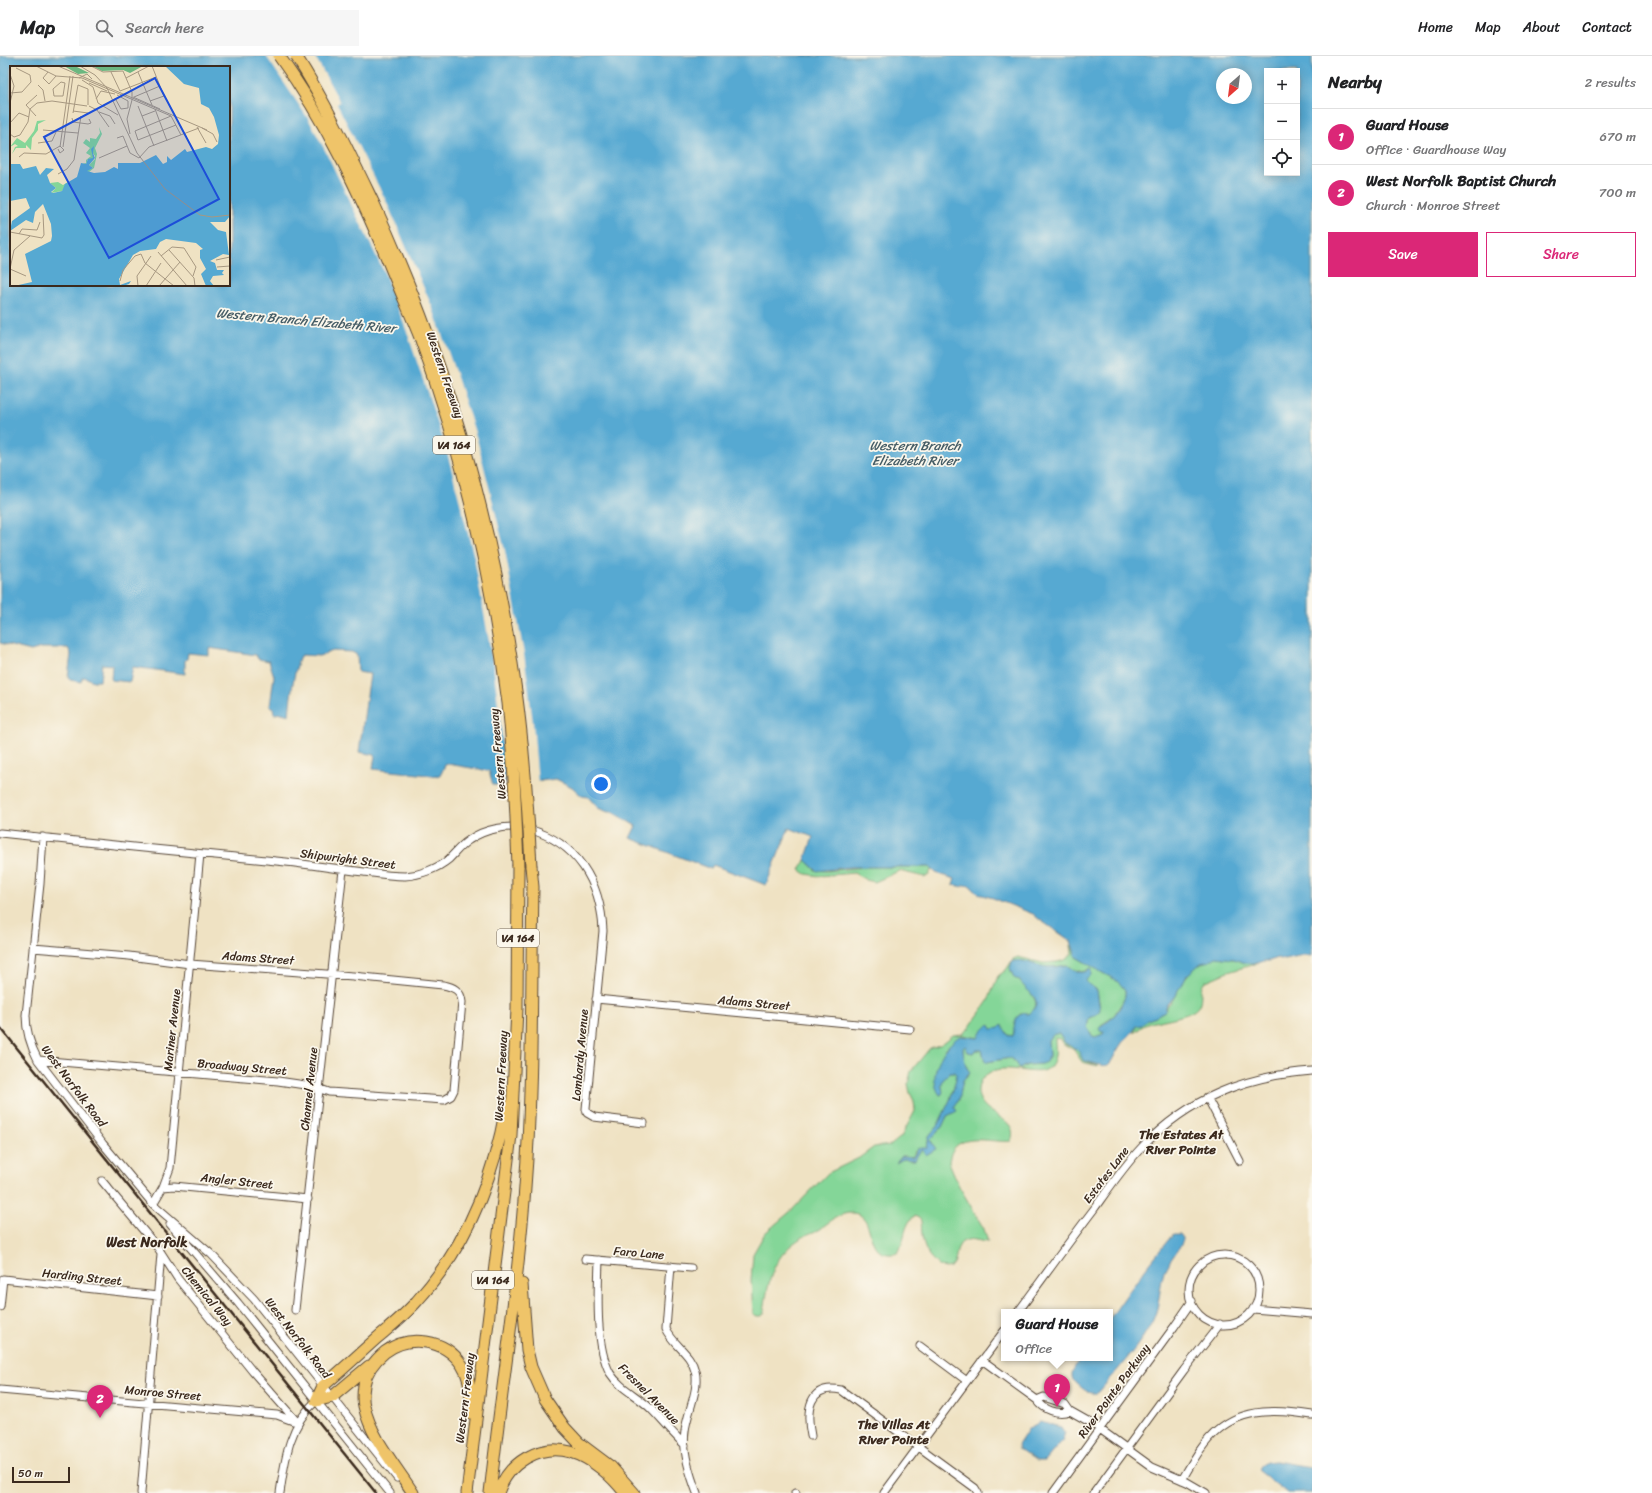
<!DOCTYPE html>
<meta charset="utf-8">
<style>
body{margin:0;font-family:Sriracha,sans-serif;background:#f6f6f6;color:#202124}
.controls{position:absolute;right:12px;top:12px;display:grid;overflow:hidden;border-radius:0px;box-shadow:0 2px 10px #0003}
.controls button{width:36px;height:36px;display:grid;place-items:center;padding:0;border:0;border-bottom:1px solid #e0e0e0;background:#fff;color:#202124;font:20px sans-serif}
.compass{position:absolute;left:1216px;top:12px;width:36px;height:36px;border-radius:50%;background:#fff;box-shadow:0 2px 10px #0003;rotate:208deg}
.scale{position:absolute;left:12px;bottom:10px;width:58px;box-sizing:border-box;padding-left:4px;border:2px solid #3b2a1e;border-top:0;font-size:11px;line-height:14px;white-space:nowrap;color:#3b2a1e;-webkit-text-stroke:3px #fbf7ec;paint-order:stroke}
.you{position:absolute;left:601px;top:728px;width:14px;height:14px;margin:-10px;border:3px solid #fff;border-radius:50%;background:#1a73e8;box-shadow:0 0 0 6px #1a73e833}
.badge{display:grid;place-items:center;width:26px;height:26px;border-radius:50%;background:#db2777;color:#fff;font-size:13px;font-weight:700}
.pin{position:absolute;translate:-50% -33px;filter:drop-shadow(0 1px 2px #0008)}
.pin::after{content:'';position:absolute;top:21px;width:14px;height:12px;background:inherit;clip-path:polygon(0 0,100% 0,50% 100%)}
.popup{position:absolute;left:1001px;top:1253px;width:112px;height:52px;box-sizing:border-box;display:grid;place-content:center;border-radius:0px;background:#fff;filter:drop-shadow(0 1px 3px #0005);font-size:13px;white-space:nowrap;color:#757577}
.popup b{font-size:15px;color:#202124}
.popup::after{content:'';position:absolute;left:50%;top:100%;margin-left:-8px;border:8px solid transparent;border-top-color:#fff}
.list{margin:0;padding:0;list-style:none}
h2{display:flex;justify-content:space-between;align-items:center;height:52px;margin:0;padding:0 16px;font-size:17px}
h2 small{font-size:13px;font-weight:400;color:#757577}
.list li{display:grid;grid-template-columns:26px 1fr auto;gap:12px;align-items:center;box-sizing:border-box;height:56px;padding:0 16px;border-top:1px solid #e0e0e0}
.list b{display:block;font-size:15px;white-space:nowrap}
.list p{margin:0;font-size:13px;white-space:nowrap;color:#757577}
.list em{font-size:13px;font-style:normal;color:#757577}
.actions{display:flex;gap:8px;padding:12px 16px}
.actions a{flex:1;padding:9px 0;border:1px solid #db2777;border-radius:0px;text-align:center;font-size:14px;color:#db2777}
.actions .main{background:#db2777;color:#fff}
.icon{flex:none;width:22px;height:22px;fill:none;stroke:currentColor;stroke-width:2;stroke-linecap:round;stroke-linejoin:round}
.map{position:relative;flex:none;width:1312px;height:1437px;overflow:hidden}
header{display:flex;align-items:center;gap:24px;box-sizing:border-box;height:56px;padding:0 20px;background:#fff;border-bottom:1px solid #e0e0e0}
header strong{font-size:19px}
nav{display:flex;gap:22px;margin-inline-start:auto;font-size:14px}
.search{width:280px;height:36px;background:#f6f6f6;display:flex;align-items:center;gap:10px;box-sizing:border-box;padding:0 14px;border-radius:0px;color:#757577;font-size:15px}
main{display:flex}
aside{flex:1;background:#fff}
.map>svg:first-child{display:block}
</style>
<header>
<strong>Map</strong>
<div class="search"><svg class="icon" aria-label="search" viewBox="0 0 24 24"><circle cx="10" cy="10" r="6"/><path d="M15 15l6 6"/></svg>Search here</div>
<nav><a>Home</a><a>Map</a><a>About</a><a>Contact</a></nav>
</header>
<main>
<div class="map">
<svg width="1312" height="1437" viewBox="0 0 1312 1437">
<rect width="100%" height="100%" fill="#fbf7ec"/>
<filter id="ink" filterUnits="userSpaceOnUse"><feTurbulence type="fractalNoise" baseFrequency=".025" numOctaves="2"/><feDisplacementMap in="SourceGraphic" scale="8" xChannelSelector="R" yChannelSelector="G"/><feConvolveMatrix kernelMatrix="1 2 1 2 8 2 1 2 1" color-interpolation-filters="sRGB"/></filter>
<filter id="wash" filterUnits="userSpaceOnUse"><feTurbulence type="fractalNoise" baseFrequency=".012" numOctaves="4" result="noise"/><feDisplacementMap in="SourceGraphic" scale="16" xChannelSelector="R" yChannelSelector="G"/><feGaussianBlur stdDeviation="0.9" result="paint"/><feColorMatrix in="noise" values="0 0 0 0 0 0 0 0 0 0 0 0 0 0 0 0 0 1.4 0 .05"/><feComposite in="paint" operator="in"/></filter>
<g filter="url(#wash)">
<rect width="100%" height="100%" fill="#efe2c3"/>
<path fill="#84d698" stroke="#60805b" d="M805 804 815 814 827 815 865 811H930L934 815 931 814 929 819 925 821 899 815 875 826 866 824 854 817 819 820 806 818 800 814Z
M1071 889 1076 901C1085 906 1093 911 1101 916 1113 923 1117 922 1125 934V942L1113 961 1101 969 1104 976 1103 978 1095 981 1091 979 1087 971 1089 962 1097 958 1100 952 1097 934 1086 926 1089 913 1083 916 1072 913 1067 909C1057 911 1047 912 1037 909 1029 907 1021 902 1012 906L1011 916C1017 925 1043 942 1034 954 1030 959 1025 959 1020 958 1015 965 1015 972 1013 980L1008 979C1004 973 999 972 992 974L990 969 981 976 979 982 962 979 946 992 937 1011 940 1039 942 1038C944 1034 941 1032 942 1028 942 1023 948 1019 950 1016H955L957 1018 954 1031 950 1044 938 1069 929 1080 927 1092 915 1095 913 1101 902 1100 901 1103 914 1104 920 1095 922 1094 924 1096 933 1087 930 1084 942 1071 947 1060 956 1055 954 1051 959 1044 963 1024 970 1017C965 1011 963 999 963 992L965 990 968 996 973 997 975 994H982L985 1005 987 1006 1010 1002C1015 1005 1016 1009 1021 1012L1027 1009 1041 1008 1049 1000 1048 984 1052 979 1059 977 1065 987 1078 994 1083 1004 1098 1010 1082 1006 1074 994 1062 987 1060 983 1055 982C1055 988 1056 994 1055 1000 1048 1036 1003 995 981 1024 979 1028 978 1032 978 1036 980 1061 1021 1060 1011 1085 991 1088 953 1072 949 1106L959 1130 984 1173 988 1186C979 1186 973 1181 964 1185 951 1191 962 1217 941 1211 938 1210 936 1207 934 1205 926 1198 923 1188 922 1178 921 1174 922 1169 921 1165 920 1162 917 1161 914 1160 904 1169 905 1182 900 1193 899 1196 897 1198 893 1198 862 1201 878 1159 853 1157 839 1156 829 1167 818 1174 814 1176 809 1177 805 1180 773 1197 768 1224 764 1257L762 1260H757L753 1258 751 1225 753 1198 765 1177 792 1154 828 1117 859 1102 874 1091 891 1089 901 1081 915 1055 914 1045 910 1037 908 1028 911 1015 930 992 942 988 953 979 962 978 969 972 988 945 998 920 1006 914 1013 903 1018 901 1043 907 1057 906 1065 904 1072 898Z
M1216 901 1233 903 1246 907H1258L1225 917 1204 926C1198 934 1204 944 1197 952 1189 961 1159 964 1147 968 1142 970 1138 974 1134 977L1136 970 1142 969 1147 964 1156 961 1159 958 1165 955C1168 947 1171 947 1176 940 1177 938 1177 934 1179 932 1184 924 1192 910 1201 907 1206 904 1210 904 1216 901Z"/>
<path fill="#56a9d2" stroke="#486a78" fill-rule="evenodd" d="M0 0H1312V900H1303L1285 904 1278 902 1269 905H1264L1258 907H1246L1233 903 1216 901 1210 905 1201 907 1186 920 1182 929 1178 934 1176 940 1167 948 1165 955 1159 958 1156 961 1147 964 1142 969 1136 970C1133 978 1127 980 1122 987 1106 1010 1116 1015 1083 1004L1078 994 1065 987 1059 977 1052 979 1048 984 1049 1000 1046 1006 1041 1008 1027 1009 1019 1013 1014 1005 1010 1002 987 1006 985 1005 982 994H975L973 997 968 996 965 990 963 992C963 999 965 1011 970 1016L963 1024 959 1044 954 1051 957 1055 947 1060 942 1071 930 1084 936 1093 926 1099 922 1094 920 1095 915 1104 903 1103 896 1107 902 1100 913 1101 918 1092H927L929 1080 938 1069 950 1044 954 1031 957 1018 955 1016H950C948 1019 942 1023 942 1028 941 1032 944 1034 942 1038L940 1039C926 1021 943 990 960 980L978 982 981 976 989 968 992 973 999 972 1002 969 1008 979 1013 980C1014 975 1014 959 1022 958 1024 957 1026 958 1029 958 1047 944 1026 936 1019 924L1014 922 1010 912 1012 906C1021 902 1029 907 1037 909 1047 912 1057 911 1067 909 1072 915 1085 920 1089 912L1091 913V919L1086 924V926L1097 934 1100 954 1097 958 1089 962 1087 971 1091 979 1095 981 1103 978 1104 976H1101L1099 973C1102 967 1107 967 1111 963 1117 957 1127 943 1125 934 1116 922 1113 923 1101 916 1093 911 1085 906 1076 901L1071 885 1040 864 1033 858 993 842 982 839 973 834 972 831 966 829 962 831 953 828 955 823 936 817 930 811H851L817 815 805 804 813 781 789 772 766 829 713 809 711 813 630 782 636 770 612 756H608L598 752 588 741 582 740 572 731 556 723 507 729H493L489 715 448 708 445 709 441 718 437 720 373 713 375 699 359 696 370 618 358 616 357 599 352 596 333 595 319 600 302 599 300 600C293 619 291 639 289 659L282 657 274 658 273 651 270 650 274 620 269 605 258 603 256 599 209 592V599L188 597 187 603 185 604V618L133 611 130 626 111 624 112 609 102 608 100 625H93L85 621 82 622 81 626 70 624 68 621 71 598 68 592H41L31 595 0 587ZM11 11H229V229H11ZM1267 15H1297V117H1267ZM1222 18H1246V42H1222Z
M1173 1178H1180L1183 1182V1184C1178 1196 1169 1204 1164 1216 1159 1232 1160 1249 1153 1264 1140 1290 1118 1313 1099 1336 1089 1341 1080 1330 1073 1324 1069 1316 1077 1308 1081 1302H1110V1262L1145 1213Z
M1040 1366 1061 1371 1065 1377 1062 1385 1045 1405H1037L1019 1393 1018 1389 1029 1372Z
M1275 1405 1312 1411V1437H1287L1258 1414C1260 1406 1267 1406 1275 1405Z"/>
<path fill="#efe2c3" d="M266 0H314L318 6 340 46 337 48 387 147 433 253 458 324 477 383 505 495 524 598 533 667 538 727 506 731 501 672 493 608 474 501 446 392 407 276 384 216 326 96 309 64Z"/>
</g>
<g filter="url(#ink)">
<g fill="none" stroke-linecap="round" stroke-linejoin="round">
<defs>
<path id="minor" d="M0 777C95 787 191 797 286 806 312 809 338 813 364 816 378 818 391 820 405 820 420 819 437 813 449 803 455 797 461 789 469 784 484 773 509 768 528 773 577 786 601 826 603 875L586 1053 587 1057 594 1061 644 1067
M43 781 40 828 26 959C26 976 30 989 38 1004L103 1088 153 1148 211 1198 254 1243 397 1422
M33 892 129 900 190 908 353 920 443 929C453 931 461 934 462 946L454 1034 451 1040 444 1044 329 1036 312 1030 278 1025 38 1004
M596 943 910 973
M1207 1041 1240 1105
M102 1125 158 1192 178 1223 253 1316 298 1367
M163 1131 174 1130 308 1143
M153 1148 163 1131 170 1112 200 798
M170 1168 238 1247 390 1437
M1189 1234a35 35 0 1 1 70 0a35 35 0 1 1-70 0Z
M585 1203 691 1212
M599 1204C598 1235 595 1290 610 1317 620 1333 638 1340 651 1353 663 1365 673 1378 685 1389
M671 1210 666 1273C673 1289 691 1297 695 1315 700 1332 687 1357 685 1375 682 1395 690 1419 697 1437
M0 1251 3 1223 158 1240
M1253 1253 1312 1258
M295 1254 343 814
M1018 1256C1043 1222 1068 1187 1094 1153 1109 1132 1124 1110 1142 1091 1189 1042 1245 1020 1312 1015
M920 1290 967 1325
M982 1304 1037 1344C1044 1354 1057 1359 1070 1355
M0 1334 277 1359 293 1365
M1037 1344 1044 1341 1065 1348 1070 1355 1093 1368 1152 1411 1187 1426 1206 1437
M811 1380C806 1356 808 1327 841 1334L975 1432 978 1437
M1182 1424C1192 1407 1202 1387 1218 1374 1244 1351 1281 1354 1312 1359
M141 1437 161 1198
M280 1437C285 1403 289 1369 316 1345
M795 1437H796
M884 1437 1004 1275
M1053 1437 1174 1271 1192 1245
M1094 1437 1184 1314 1220 1268"/>
<path id="highway" d="M522 1228 527 1294 531 1311 545 1343 565 1372 579 1387 611 1411 634 1437
M316 1345 323 1330C341 1315 359 1298 377 1282 391 1270 405 1259 417 1245 467 1190 493 1124 506 1052
M316 1345 332 1341 369 1310
M413 1437C396 1410 371 1382 364 1350 362 1343 363 1336 364 1329 366 1315 374 1305 385 1296 409 1278 445 1283 462 1309 471 1323 472 1341 470 1357
M467 1437 511 1079 517 953 518 810
M490 1437C501 1335 518 1233 525 1131 533 1031 531 931 533 831L531 810
M498 1437C508 1407 539 1387 571 1396 592 1402 612 1420 625 1437"/>
</defs>
<use href="#minor" stroke="#564637" stroke-width="9"/>
<use href="#highway" stroke="#564637" stroke-width="13"/>
<use href="#minor" stroke="#fff" stroke-width="7"/>
<use href="#highway" stroke="#efc469" stroke-width="11"/>
<path stroke="#3b2a1e" stroke-width="2.5" d="M0 971 376 1437"/>
<defs>
<path id="highway-bridge" d="M279 0C327 66 362 142 393 217 402 239 412 261 421 284 463 399 493 526 508 647 514 702 516 756 518 810
M296 0C326 47 350 98 374 148 445 302 493 467 516 635 524 693 528 752 531 810"/>
</defs>
<use href="#highway-bridge" stroke="#564637" stroke-width="13" stroke-linecap="butt"/>
<use href="#highway-bridge" stroke="#efc469" stroke-width="11"/>
</g>
</g>
<g text-anchor="middle" stroke-width="3.5" stroke-linejoin="round" paint-order="stroke">
<g fill="#fbf7ec" stroke="#75685c" stroke-width="1">
<rect x="433" y="380" width="42" height="18" rx="3"/>
<rect x="497" y="873" width="42" height="18" rx="3"/>
<rect x="472" y="1215" width="42" height="18" rx="3"/>
</g>
<g font-size="11" font-weight="bold" fill="#3b2a1e">
<text x="454" y="393">VA 164</text>
<text x="518" y="886">VA 164</text>
<text x="493" y="1228">VA 164</text>
</g>
<g font-size="12" fill="#3b2a1e" stroke="#fbf7ec">
<text transform="translate(445 319) rotate(71)" y="4">Western Freeway</text>
<text transform="translate(498 698) rotate(-95)" y="4">Western Freeway</text>
<text transform="translate(348 803) rotate(7)" y="4">Shipwright Street</text>
<text transform="translate(258 902) rotate(4)" y="4">Adams Street</text>
<text transform="translate(754 947) rotate(5)" y="4">Adams Street</text>
<text transform="translate(172 974) rotate(-84)" y="4">Mariner Avenue</text>
<text transform="translate(580 999) rotate(-85)" y="4">Lombardy Avenue</text>
<text transform="translate(242 1011) rotate(5)" y="4">Broadway Street</text>
<text transform="translate(501 1020) rotate(-87)" y="4">Western Freeway</text>
<text transform="translate(74 1030) rotate(53)" y="4">West Norfolk Road</text>
<text transform="translate(309 1033) rotate(-84)" y="4">Channel Avenue</text>
<text transform="translate(1106 1119) rotate(-53)" y="4">Estates Lane</text>
<text transform="translate(237 1125) rotate(6)" y="4">Angler Street</text>
<text transform="translate(639 1197) rotate(5)" y="4">Faro Lane</text>
<text transform="translate(82 1221) rotate(6)" y="4">Harding Street</text>
<text transform="translate(207 1240) rotate(51)" y="4">Chemical Way</text>
<text transform="translate(298 1282) rotate(52)" y="4">West Norfolk Road</text>
<text transform="translate(1114 1335) rotate(-54)" y="4">River Pointe Parkway</text>
<text transform="translate(163 1337) rotate(5)" y="4">Monroe Street</text>
<text transform="translate(649 1338) rotate(45)" y="4">Fresnel Avenue</text>
<text transform="translate(465 1342) rotate(-83)" y="4">Western Freeway</text>
</g>
<g font-size="13" font-style="italic" fill="#465d66" stroke="#fbf7ec">
<text transform="translate(306 264) rotate(5)" y="5">Western Branch Elizabeth River</text>
<text x="915" y="394">Western Branch<tspan x="915" dy="15">Elizabeth River</tspan></text>
</g>
<g font-size="13" font-weight="bold" fill="#3b2a1e" stroke="#fbf7ec">
<text x="1181" y="1083">The Estates At<tspan x="1181" dy="15">River Pointe</tspan></text>
<text x="894" y="1373">The Villas At<tspan x="894" dy="15">River Pointe</tspan></text>
</g>
<g font-size="14" font-weight="bold" fill="#3b2a1e" stroke="#fbf7ec">
<text x="147" y="1191">West Norfolk</text>
</g>
</g>
<g transform="translate(10 10)">
<rect width="220" height="220" fill="#efe2c3"/>
<path d="M36 54 28 58V64L22 72 21 84 16 79V82H6L2 88 5 81 8 80 5 78 0 81 7 72 15 77 24 65 27 55ZM89 61 92 68 85 82 87 88 84 102 79 106 74 105 73 99 77 104 83 102 79 99 85 93V90L82 86 84 93H78L76 98 72 97H76V94L81 90 76 87 80 82 73 77 76 73 80 76V72L86 73 90 67ZM48 116 53 119 58 116 52 125 41 127 46 122 40 117Z" fill="#84d698"/>
<path d="M54 0H65L79 7 68 8ZM82 0H133L120 7 113 4 92 5Z" fill="#6bb780"/>
<path d="M155 0H220V150L215 156H200L208 164 216 166 219 189 213 188 200 195 205 197 207 204H214L212 207 214 209 203 210 200 215 204 220H196L191 208 196 203 190 192V184L193 183 186 177 156 173 150 176 146 183 130 185 123 189 109 213 110 219 121 215 119 218 113 220H4L22 216 15 188 41 175 42 170 41 158 33 138 25 146 23 157 16 154 0 165 2 155 20 142 16 132 0 135V98H10L13 103 26 100 30 109 36 102 44 103 37 109 40 117 46 122 41 126 43 127 52 125 55 118 67 111 71 97 76 98 78 93 83 92 81 83 84 80 83 87 85 92 79 99 83 102 77 105 84 107 95 106 104 101 108 103V97H130L146 89 153 98 157 96V90L161 94 175 83 177 86 196 81 202 83 208 78 209 69 204 51 199 42 191 38 189 22 174 18Z" fill="#56a9d2"/>
<path fill="none" stroke="#a79881" stroke-width="1" d="M26 0 46 10 72 12 161 50 171 69M48 0 197 64M70 0 85 9 97 22 127 87 155 123 190 149 202 151 220 149M81 0 93 6 113 5 122 26V34M38 6 33 12 39 18 46 10M101 6 110 25 146 11M128 6 142 39M0 8 4 20 0 37M69 12 77 8 82 13M116 12 139 0M72 14 83 21 88 37 108 49M51 16 55 17 53 30H44L43 23ZM79 17 97 25M28 19 33 24 35 35M0 27 12 26 21 16 20 9 6 2M123 31 150 43M124 31 150 20M105 32 111 43 118 42V35L107 29M86 33 91 25 105 28M140 35 154 30 142 0M79 40 87 44 99 61M128 40 144 80M145 43 157 75M63 45 78 47M89 46 100 50 105 58M63 47 68 19 78 23V39M26 50 16 39 27 29M132 50 145 45M161 50 125 65 128 74 166 59M62 52 63 56 78 58 81 57 79 53M0 57 9 47 19 51M187 61 196 77M192 62 203 68 207 76M33 64 68 67M0 68 4 71 10 69 18 56 20 43 27 37 42 35 77 40M120 68 117 53 122 34M107 72 113 70 120 87 129 92 139 81 189 62M28 77 42 75 46 66M50 81 60 10M53 81 63 10M9 91 14 87 36 88 50 80 54 84 50 87 48 83M89 92 117 80M48 108 57 103 64 94 71 50M0 166 32 172 34 169 33 148M9 168 12 163 27 164 30 156M159 184 184 212 185 220M148 186 177 220M151 190 162 181 174 182 186 201 183 210M206 194 220 191M207 201 220 200M0 203 4 184 20 170M0 203 16 210M110 215 113 204 125 190 131 188 135 197 164 220M128 220 127 210 141 190M136 220 151 197M149 220 170 196"/>
<path fill="#1d4ed8" fill-opacity="0.15" stroke="#1d4ed8" stroke-width="2" d="M145 12 209 133 99 192 34 71Z"/>
<rect width="220" height="220" fill="none" stroke="#3b2a1e" stroke-width="2"/>
</g>
</svg>
<div class="controls">
<button>+</button>
<button>−</button>
<button><svg class="icon" aria-label="locate" viewBox="0 0 24 24"><circle cx="12" cy="12" r="6"/><path d="M12 2v4M12 18v4M2 12h4M18 12h4"/></svg></button>
</div>
<svg class="compass" viewBox="-18 -18 36 36"><path d="M0-13l5 13h-10z" fill="#e53935"/><path d="M0 13l5-13h-10z" fill="#757577"/></svg>
<div class="scale">50 m</div>
<div class="you"></div>
<div class="pin badge" style="left:1057px;top:1351px">1</div>
<div class="popup"><b>Guard House</b>Office</div>
<div class="pin badge" style="left:100px;top:1362px">2</div>
</div>
<aside>
<h2>Nearby<small>2 results</small></h2>
<ul class="list">
<li><span class="badge">1</span><div><b>Guard House</b><p>Office · Guardhouse Way</p></div><em>670 m</em></li>
<li><span class="badge">2</span><div><b>West Norfolk Baptist Church</b><p>Church · Monroe Street</p></div><em>700 m</em></li>
</ul>
<div class="actions"><a class="main">Save</a><a>Share</a></div>
</aside>
</main>
